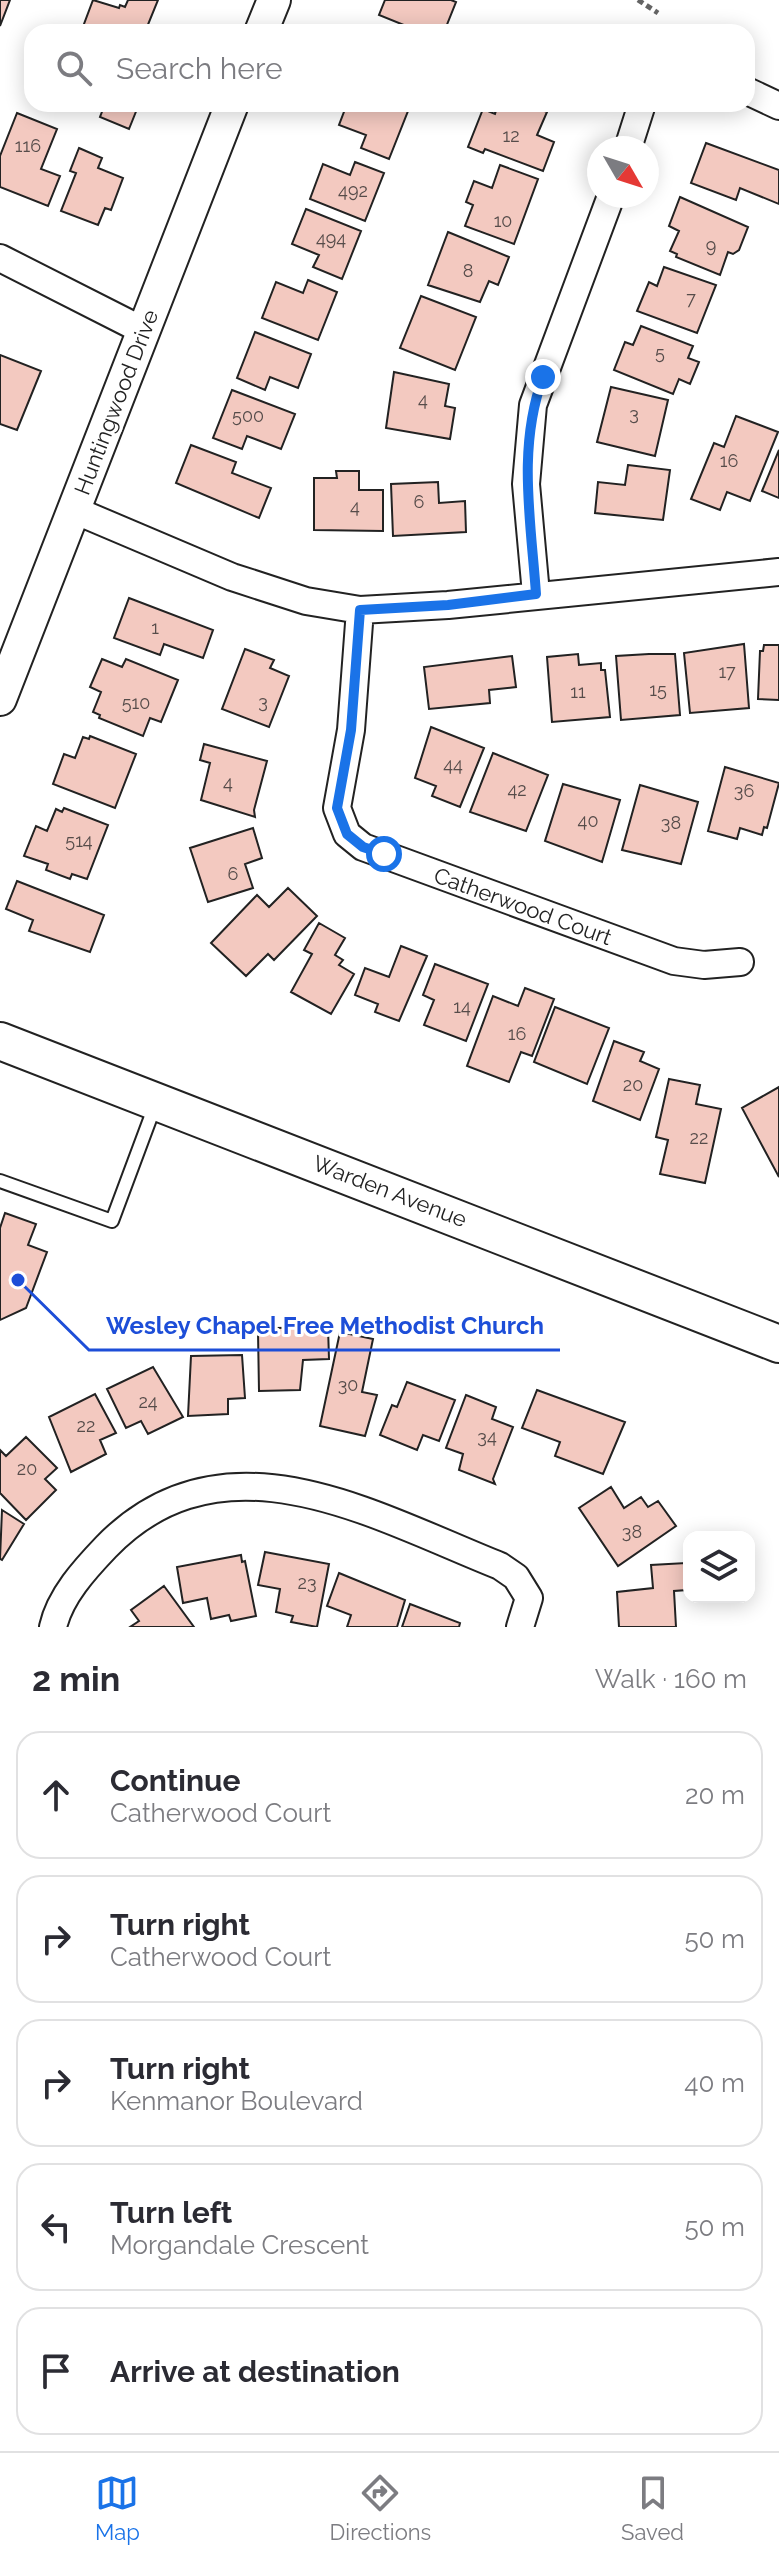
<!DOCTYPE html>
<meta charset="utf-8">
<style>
body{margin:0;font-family:Raleway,sans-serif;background:#f7f7f7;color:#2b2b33}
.controls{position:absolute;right:24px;bottom:24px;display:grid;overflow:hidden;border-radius:16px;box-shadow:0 4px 20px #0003}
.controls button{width:72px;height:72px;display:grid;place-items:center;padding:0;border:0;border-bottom:2px solid #e1e1e2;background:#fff;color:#2b2b33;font:40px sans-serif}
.compass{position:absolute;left:587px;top:136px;width:72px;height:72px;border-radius:50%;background:#fff;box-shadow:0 4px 20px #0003;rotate:129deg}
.stop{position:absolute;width:24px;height:24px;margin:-18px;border:6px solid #1a73e8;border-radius:50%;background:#fff}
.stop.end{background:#1a73e8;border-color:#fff;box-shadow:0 2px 8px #0008}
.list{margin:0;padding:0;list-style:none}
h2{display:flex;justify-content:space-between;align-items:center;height:104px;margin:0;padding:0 32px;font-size:34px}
h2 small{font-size:26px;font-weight:400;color:#7c7c81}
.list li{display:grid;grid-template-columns:52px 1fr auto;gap:24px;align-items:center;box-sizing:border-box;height:128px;margin:0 16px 16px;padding:0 16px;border:2px solid #e1e1e2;border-radius:24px}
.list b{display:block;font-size:30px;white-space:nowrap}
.list p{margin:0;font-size:26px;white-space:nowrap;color:#7c7c81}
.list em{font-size:26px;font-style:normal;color:#7c7c81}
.icon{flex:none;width:44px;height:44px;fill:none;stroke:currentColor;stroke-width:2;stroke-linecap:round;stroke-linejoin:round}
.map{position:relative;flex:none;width:779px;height:1627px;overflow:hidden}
.search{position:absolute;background:#fff;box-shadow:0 4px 20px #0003;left:24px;right:24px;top:24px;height:88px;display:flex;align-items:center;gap:20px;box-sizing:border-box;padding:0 28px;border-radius:24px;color:#7c7c81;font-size:30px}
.sheet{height:824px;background:#fff}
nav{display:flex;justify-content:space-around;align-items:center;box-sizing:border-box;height:112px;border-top:2px solid #e1e1e2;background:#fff;font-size:22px;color:#7c7c81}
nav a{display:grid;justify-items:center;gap:4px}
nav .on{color:#1a73e8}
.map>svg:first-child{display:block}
</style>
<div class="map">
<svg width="779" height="1627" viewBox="0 0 779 1627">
<rect width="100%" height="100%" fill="#fff"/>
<path fill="#f3c9c0" stroke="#222" stroke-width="2" d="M0 0H10L0 26Z
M93 0 119 8 120 5 125 7 128 0H158L145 32H81Z
M385 0H451L456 2 444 32H421L379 15Z
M105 104H139L129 129 100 117Z
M347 104H390L408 111 389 159 361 148 366 135 339 125Z
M498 104H527L547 112 537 135 554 142 543 171 485 149 483 153 468 147 483 109 495 114Z
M17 113 57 129 41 169 60 176 48 206 0 187V156Z
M706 143 779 170V204L740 188 736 200 691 183Z
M79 148 102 158 98 168 123 178 111 210 105 208 98 225 61 211 76 173 70 171Z
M355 162 384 173 365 221 310 199 323 164 350 175Z
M500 165 538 179 514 244 465 226 473 205 466 202 474 181 492 188Z
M680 197 748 227 739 250 733 254 728 252 720 275 676 257 677 254 670 251 679 231 669 226Z
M306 209 361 231 342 279 313 267 319 255 292 244Z
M448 232 509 257 498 285 489 281 480 302 428 285Z
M664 267 716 285 697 333 637 311 649 282 657 286Z
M308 280 337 292 318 340 262 318 276 282 303 293Z
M421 296 476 317 455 370 400 348Z
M641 326 693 346 688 358 699 362 690 384 679 379 673 394 614 370 625 342 633 345Z
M255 332 311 354 298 388 270 377 265 390 237 378Z
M0 355 41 371 17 430 0 424Z
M394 372 449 384 445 406 455 408 450 439 386 428Z
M611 387 668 400 655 456 597 442Z
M232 390 295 414 281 449 247 436 242 449 213 438Z
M736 416 778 432 750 501 727 492 720 510 691 499 714 443 724 447Z
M191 445 236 462 232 473 271 488 259 518 176 483Z
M779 450V498L762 491Z
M628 465 670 470 663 520 595 513 598 482 625 485Z
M336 471H359V490H383V531L314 530V478H337Z
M438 482 439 503 465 501 466 532 393 536 391 484Z
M129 598 213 630 203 658 164 644 160 655 114 638Z
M744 644 749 708 690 713 684 653Z
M764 645H779V700L758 699 760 651H763Z
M245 649 274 660 270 668 289 676 269 727 222 709Z
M578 654 579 665 601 663V670H605L610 717 552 722 547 657Z
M649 654H675L680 715 621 720 616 656Z
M512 656 516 687 489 690 490 703 429 709 424 667Z
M102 659 122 667 126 659 178 680 161 722 150 718 143 736 99 718 100 715 93 712 101 692 90 687Z
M431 727 484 748 460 807 432 796 436 786 415 778Z
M90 736 136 754 115 808 53 784 64 754 75 758 83 737 89 739Z
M204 744 267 761 254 810 255 817 201 800 210 763 200 760Z
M493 753 548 775 526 831 470 812Z
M725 767 779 783 767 828 764 827 762 835 740 828 737 839 708 831Z
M563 784 620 800 602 862 545 841Z
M640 785 698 802 681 864 622 850Z
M64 808 108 825 87 879 72 874 70 879 46 870 48 864 24 856 36 826 47 831 56 809 62 812Z
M253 828 262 858 245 864 253 888 208 902 190 848Z
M17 881 104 915 90 952 29 931 33 920 6 909Z
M288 888 317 916 274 960 268 954 246 976 211 943 257 895 269 907Z
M319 923 345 938 335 955 343 960 339 965 354 974 331 1014 291 992 312 954 304 950Z
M401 946 427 956 399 1021 375 1012 378 1004 355 995 365 968 389 977Z
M435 964 488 984 466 1041 424 1025 434 1000 423 995Z
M525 988 554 999 532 1056 521 1052 509 1082 467 1066 493 996 518 1006Z
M555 1007 609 1028 587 1084 534 1062Z
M614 1041 644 1052 640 1061 659 1069 640 1120 593 1101Z
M669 1079 700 1085 696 1104 721 1109 705 1183 660 1174 668 1140 656 1137Z
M779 1087V1177L742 1108Z
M5 1213 36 1224 28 1245 47 1252 26 1308 0 1320V1228Z
M328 1327 329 1359 303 1360 300 1390 259 1391 258 1332H275V1328Z
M340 1332 373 1339 362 1392 377 1395 365 1436 320 1426Z
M242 1355 245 1398 228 1399V1414L188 1416 191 1356Z
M153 1367 183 1417 148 1434 141 1421 126 1428 107 1389Z
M407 1382 455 1400 439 1441 423 1435 417 1450 380 1435 392 1405 397 1407Z
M537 1390 625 1422 603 1474 555 1456 560 1442 522 1428Z
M95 1394 116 1433 100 1440 106 1454 71 1472 49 1417Z
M466 1395 496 1407 492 1419 513 1427 493 1479 495 1484 459 1470 463 1454 446 1448Z
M26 1437 57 1468 45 1479 56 1490 26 1520 0 1493V1450L6 1456Z
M611 1487 624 1508 641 1497 648 1507 658 1501 676 1526 618 1566 579 1508Z
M2 1510 24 1524 2 1560 0 1559Z
M265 1552 329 1564 317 1627 291 1622 293 1616 276 1612 280 1589 258 1585Z
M241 1555 242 1562 245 1561 256 1616 231 1621 229 1615 211 1619 207 1598 183 1603 177 1567Z
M686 1563 687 1590 674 1591 676 1627H619L617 1592 653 1588 651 1565Z
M339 1573 405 1600 397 1627H347L351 1615 327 1606Z
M164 1586 194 1627H130L139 1621 131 1610Z
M410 1604 460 1623 459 1627H402Z"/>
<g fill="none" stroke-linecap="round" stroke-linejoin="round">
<defs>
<path id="service" d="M0 1181 112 1221 156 1103"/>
<path id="minor" d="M747 91 779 106
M628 148 642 104
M0 258 142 330
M74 510 232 577 306 601 360 610 448 605 779 572
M536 594 526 484 533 405 611 196
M360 610 351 730 337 808 347 834 363 847 674 961 704 965 740 962
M53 1627C60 1596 85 1569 106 1547 223 1426 374 1516 500 1566L516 1577 529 1598 520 1627"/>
<path id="tertiary" d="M261 32 274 0
M0 699 232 104"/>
<path id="secondary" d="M0 1041 779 1344"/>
</defs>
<use href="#service" stroke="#222" stroke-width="16"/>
<use href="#minor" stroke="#222" stroke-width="30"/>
<use href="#tertiary" stroke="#222" stroke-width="36"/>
<use href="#secondary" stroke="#222" stroke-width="40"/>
<path stroke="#646464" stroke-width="5" stroke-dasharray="6 4" stroke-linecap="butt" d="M638 0 658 13"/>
<use href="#service" stroke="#fff" stroke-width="12"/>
<use href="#minor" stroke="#fff" stroke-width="26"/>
<use href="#tertiary" stroke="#fff" stroke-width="32"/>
<use href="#secondary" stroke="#fff" stroke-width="36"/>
</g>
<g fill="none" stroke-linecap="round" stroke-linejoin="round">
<path stroke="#1a73e8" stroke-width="10" d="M384 854 363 847 347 834 337 808 351 730 360 610 448 605 536 594C531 521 517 448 543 377"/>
</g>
<g text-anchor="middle" stroke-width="6" stroke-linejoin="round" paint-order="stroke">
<g font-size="18" fill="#564c4a">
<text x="511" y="142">12</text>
<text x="28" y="152">116</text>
<text x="353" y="197">492</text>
<text x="503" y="227">10</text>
<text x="331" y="245">494</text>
<text x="711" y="252">9</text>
<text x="468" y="277">8</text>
<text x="691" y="305">7</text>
<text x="660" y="359">5</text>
<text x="423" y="406">4</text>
<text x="634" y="420">3</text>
<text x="248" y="422">500</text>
<text x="729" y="467">16</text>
<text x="419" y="508">6</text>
<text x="355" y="513">4</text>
<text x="155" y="634">1</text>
<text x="727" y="678">17</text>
<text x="658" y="696">15</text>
<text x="578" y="698">11</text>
<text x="263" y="708">3</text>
<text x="136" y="709">510</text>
<text x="453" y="771">44</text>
<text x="228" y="789">4</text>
<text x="517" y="796">42</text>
<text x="744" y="797">36</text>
<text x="588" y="827">40</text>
<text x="671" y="829">38</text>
<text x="79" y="847">514</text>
<text x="233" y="880">6</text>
<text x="462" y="1013">14</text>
<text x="517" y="1040">16</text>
<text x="633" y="1091">20</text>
<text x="699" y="1144">22</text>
<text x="348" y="1391">30</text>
<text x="148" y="1408">24</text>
<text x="86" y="1432">22</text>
<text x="487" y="1443">34</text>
<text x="27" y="1475">20</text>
<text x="632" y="1538">38</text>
<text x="307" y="1589">23</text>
</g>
<g font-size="22" fill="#222" stroke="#fff">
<text transform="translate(116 402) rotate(-69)" y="8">Huntingwood Drive</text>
<text transform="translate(523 906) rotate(20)" y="8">Catherwood Court</text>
<text transform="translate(390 1191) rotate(21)" y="8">Warden Avenue</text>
</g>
</g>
<path fill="none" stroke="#1d4ed8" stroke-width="3" d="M18 1280L89 1350H560"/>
<circle fill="#1d4ed8" stroke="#fff" stroke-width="3" cx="18" cy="1280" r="8"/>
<g font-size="24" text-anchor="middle" font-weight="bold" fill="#1d4ed8" stroke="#fff" stroke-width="6" stroke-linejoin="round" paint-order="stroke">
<text x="325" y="1334">Wesley Chapel Free Methodist Church</text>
</g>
</svg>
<div class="controls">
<button><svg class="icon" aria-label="layers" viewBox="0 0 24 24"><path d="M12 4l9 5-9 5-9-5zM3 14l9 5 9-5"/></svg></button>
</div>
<svg class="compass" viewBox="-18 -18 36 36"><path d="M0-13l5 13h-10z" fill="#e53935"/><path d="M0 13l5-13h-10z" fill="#7c7c81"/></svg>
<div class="stop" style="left:384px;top:854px"></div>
<div class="stop end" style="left:543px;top:377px"></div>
<div class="search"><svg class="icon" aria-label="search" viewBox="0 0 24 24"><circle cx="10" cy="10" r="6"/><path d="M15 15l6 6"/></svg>Search here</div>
</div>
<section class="sheet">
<h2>2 min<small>Walk · 160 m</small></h2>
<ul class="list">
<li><svg class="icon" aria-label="ahead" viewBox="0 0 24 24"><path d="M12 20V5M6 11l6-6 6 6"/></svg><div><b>Continue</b><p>Catherwood Court</p></div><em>20 m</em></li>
<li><svg class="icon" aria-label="right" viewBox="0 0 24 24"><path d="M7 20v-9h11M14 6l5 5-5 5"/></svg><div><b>Turn right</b><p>Catherwood Court</p></div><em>50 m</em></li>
<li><svg class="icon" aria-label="right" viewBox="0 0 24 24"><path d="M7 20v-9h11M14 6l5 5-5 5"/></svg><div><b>Turn right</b><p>Kenmanor Boulevard</p></div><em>40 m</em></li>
<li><svg class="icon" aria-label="left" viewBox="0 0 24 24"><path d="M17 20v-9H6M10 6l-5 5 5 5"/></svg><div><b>Turn left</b><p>Morgandale Crescent</p></div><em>50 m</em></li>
<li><svg class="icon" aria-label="arrive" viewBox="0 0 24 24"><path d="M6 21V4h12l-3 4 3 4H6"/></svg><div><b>Arrive at destination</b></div></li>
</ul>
</section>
<nav>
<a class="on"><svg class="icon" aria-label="map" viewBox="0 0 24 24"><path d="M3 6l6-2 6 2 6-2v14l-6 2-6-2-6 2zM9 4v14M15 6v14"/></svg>Map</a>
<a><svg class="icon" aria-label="directions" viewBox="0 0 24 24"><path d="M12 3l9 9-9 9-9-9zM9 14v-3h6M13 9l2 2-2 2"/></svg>Directions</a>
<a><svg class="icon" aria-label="saved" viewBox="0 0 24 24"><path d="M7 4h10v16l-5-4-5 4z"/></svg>Saved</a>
</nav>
